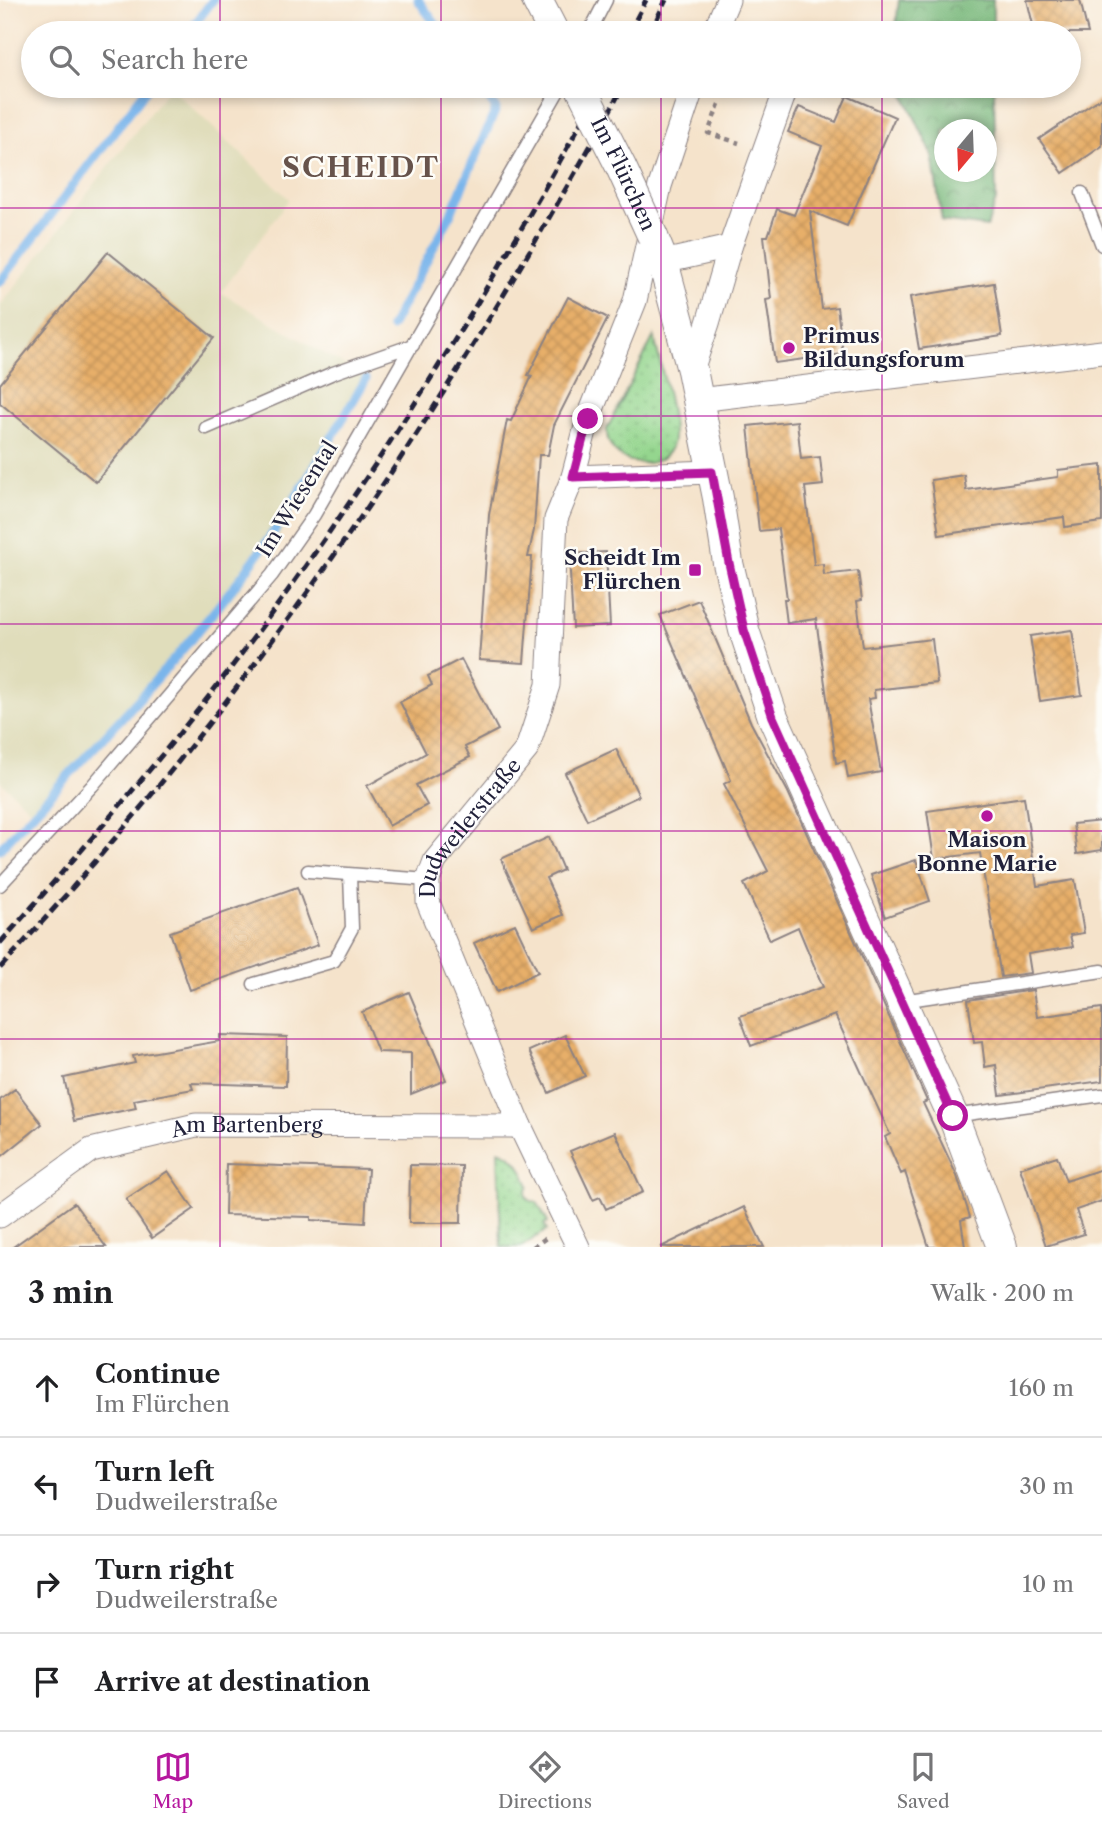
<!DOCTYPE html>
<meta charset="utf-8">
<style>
body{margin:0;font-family:"Libre Caslon Text",serif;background:#f6f6f6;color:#202124}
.compass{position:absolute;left:934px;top:119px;width:63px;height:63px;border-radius:50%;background:#fff;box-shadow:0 4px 10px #0003;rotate:199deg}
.stop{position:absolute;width:21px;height:21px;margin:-16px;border:5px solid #b5179e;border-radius:50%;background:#fff}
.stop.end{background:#b5179e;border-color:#fff;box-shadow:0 2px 7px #0008}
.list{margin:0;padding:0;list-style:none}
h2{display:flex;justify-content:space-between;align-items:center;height:91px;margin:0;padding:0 28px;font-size:30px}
h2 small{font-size:23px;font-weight:400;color:#757577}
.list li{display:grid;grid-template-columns:46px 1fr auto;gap:21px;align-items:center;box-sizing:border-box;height:98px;padding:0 28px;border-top:2px solid #e0e0e0}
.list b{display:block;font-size:26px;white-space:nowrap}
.list p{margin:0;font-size:23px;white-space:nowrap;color:#757577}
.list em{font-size:23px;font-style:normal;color:#757577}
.icon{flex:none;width:38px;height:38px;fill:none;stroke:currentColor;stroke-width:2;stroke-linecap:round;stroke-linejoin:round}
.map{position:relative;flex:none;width:1102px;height:1247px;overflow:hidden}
.search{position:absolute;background:#fff;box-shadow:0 4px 10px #0003;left:21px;right:21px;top:21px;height:77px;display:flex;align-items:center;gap:18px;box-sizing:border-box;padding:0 24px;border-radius:38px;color:#757577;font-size:26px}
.sheet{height:483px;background:#fff}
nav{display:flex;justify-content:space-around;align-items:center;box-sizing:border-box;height:98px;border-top:2px solid #e0e0e0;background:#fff;font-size:19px;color:#757577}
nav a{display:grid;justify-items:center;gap:4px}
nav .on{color:#b5179e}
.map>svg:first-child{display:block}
</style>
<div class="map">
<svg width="1102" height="1247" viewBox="0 0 1102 1247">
<defs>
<pattern id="grass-dots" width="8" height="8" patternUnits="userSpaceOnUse" patternTransform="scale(1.75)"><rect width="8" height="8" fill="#94d68e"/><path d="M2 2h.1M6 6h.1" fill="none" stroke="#7fb77b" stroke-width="1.8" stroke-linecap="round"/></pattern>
<pattern id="forest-crowns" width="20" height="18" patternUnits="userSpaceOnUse" patternTransform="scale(1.75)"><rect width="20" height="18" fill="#77b779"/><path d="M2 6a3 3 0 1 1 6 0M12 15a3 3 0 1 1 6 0" fill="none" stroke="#619464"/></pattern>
<pattern id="building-cross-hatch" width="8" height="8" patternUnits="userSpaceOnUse" patternTransform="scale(1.75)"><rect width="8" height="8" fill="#e7af69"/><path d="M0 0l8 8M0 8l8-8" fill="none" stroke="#c6965c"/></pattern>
</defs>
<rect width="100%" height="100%" fill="#fdfcf7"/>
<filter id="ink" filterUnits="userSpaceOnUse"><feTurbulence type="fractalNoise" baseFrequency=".0143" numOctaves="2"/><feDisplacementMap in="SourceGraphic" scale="14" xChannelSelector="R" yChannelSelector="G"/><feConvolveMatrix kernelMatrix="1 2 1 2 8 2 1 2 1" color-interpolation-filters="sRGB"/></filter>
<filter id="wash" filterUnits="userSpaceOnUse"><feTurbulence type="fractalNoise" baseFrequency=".00686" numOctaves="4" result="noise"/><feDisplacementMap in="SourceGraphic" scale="28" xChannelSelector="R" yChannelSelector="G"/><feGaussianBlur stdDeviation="1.57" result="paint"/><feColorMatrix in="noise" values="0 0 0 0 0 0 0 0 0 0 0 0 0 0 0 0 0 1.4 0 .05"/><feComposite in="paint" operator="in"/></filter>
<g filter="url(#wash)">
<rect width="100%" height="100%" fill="#f5e3cb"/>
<path fill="#e0ddbb" d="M170 87 289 199 221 293 363 376 281 532 220 614 34 813 0 781V306Z"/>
<path fill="url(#grass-dots)" stroke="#5b7c64" stroke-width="2" d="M654 336C658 358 680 430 671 447 658 476 605 464 607 429Z
M498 1150C517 1155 522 1170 529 1186L526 1192V1197L531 1201 537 1202 548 1222 544 1224 547 1230 521 1247H501Z"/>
<path fill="url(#forest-crowns)" stroke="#4c6c5a" stroke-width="2" fill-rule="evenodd" d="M899 0H993V33H895Z
M900 86H994L996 200 987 227 942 221 932 154ZM944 130H986V172H944Z"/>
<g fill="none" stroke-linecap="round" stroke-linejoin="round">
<path stroke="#7ab5eb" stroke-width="9" d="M418 0 442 33
M188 33 213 0
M0 282 149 86
M391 327 447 222 496 109 480 86
M0 849C86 755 178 663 254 560 296 502 330 440 366 379"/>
</g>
<g id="blocks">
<path fill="url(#building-cross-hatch)" d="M1027 0H1080L1088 33H1035Z
M847 96 895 117 847 226 810 211 822 309 837 307 843 354 775 363 766 300 771 299 764 236H768L777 209 794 215 822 146 788 132 799 107 836 122Z
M1102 97V146L1063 173 1039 139Z
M108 252 214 338 96 482 0 403V384Z
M994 283 1002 336 919 349 910 297Z
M568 297 608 318 554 425 548 455H539L534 530 528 557H532L524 663 479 660 489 515 507 420 511 421 532 376 528 375Z
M797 421 801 459 820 457 823 485 805 487 814 565 823 564 824 575 858 571 862 600 857 601 863 647 932 639 937 683 874 690 875 698 868 699 881 772 848 778 845 761 836 763 816 619 787 623 784 599H787L778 529 759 531 748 426Z
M1102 465V522L1065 527 1064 517 939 535 931 480 964 475 966 490 1058 477V470Z
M606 552 610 626 573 628 569 554Z
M699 600 751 723 788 792 927 1101 923 1103 957 1176 970 1217 961 1220 965 1247H929L905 1172 901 1174 885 1137 890 1134 835 1015 751 1046 740 1016 823 987 798 927 770 940 744 884 768 871 724 784 731 780 660 615Z
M1072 630 1082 695 1040 701 1030 636Z
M461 659 498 730 465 747 470 757 416 785 427 805 389 826 367 786 426 753 400 702 432 685 428 676Z
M616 749 639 796 587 820 565 773Z
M1024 797 1037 886 1075 880 1084 933 1070 935 1073 947 1028 954 1031 973 1001 977 980 853 934 859 927 811Z
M1102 821V850L1077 854 1073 824Z
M549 837 563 870 546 878 563 915 533 928 501 859Z
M916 860 930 901 885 917 871 875Z
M297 887 318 945 190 990 170 932Z
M515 924 538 972 497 992 474 943Z
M1033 990 1037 1017 1102 1008V1081L1000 1095 996 1065 985 1067 982 1042 974 1043 968 1000Z
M409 992 446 1080 411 1094V1053L378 1052 362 1012Z
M220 1035 287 1037 286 1086 191 1083 193 1089 134 1100 136 1108 74 1121 64 1078 135 1063 133 1056 220 1041Z
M565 1035 585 1076 549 1093 529 1051Z
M15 1089 42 1124 0 1158V1100Z
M615 1132 643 1192 606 1209 600 1197 593 1200 570 1151Z
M1057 1156 1066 1181 1102 1169V1201L1076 1210 1084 1234 1046 1246 1020 1168Z
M226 1164 368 1169 365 1223 311 1220V1217L225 1215Z
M410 1165 462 1166 461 1223H409Z
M168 1171 194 1209 152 1238 126 1199Z
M74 1203 106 1247H13Z
M744 1207 764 1247H661Z"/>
</g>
</g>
<g filter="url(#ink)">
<use href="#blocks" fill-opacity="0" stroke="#8c8283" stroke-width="2"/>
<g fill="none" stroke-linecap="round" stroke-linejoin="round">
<defs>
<path id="service" d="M589 33 606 0
M1082 193 1102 245
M206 428 333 373 413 345
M308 871 428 880
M0 885 92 786 272 575 314 515 561 86
M254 984 334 961 352 928 350 875
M902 1001 1102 971
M953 1116 1102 1095"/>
<g id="minor">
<path d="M714 33 728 0"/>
<path d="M663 262 730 247"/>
<path d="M692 370 708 323 730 247 787 86"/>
<path d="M698 400 1102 352"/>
<path d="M573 477 712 472"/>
<path id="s1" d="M0 1216 91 1150 196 1125 520 1126"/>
<path id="s2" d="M578 1247 520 1126 428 902V880L435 861 527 749 548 685 556 519 573 477 588 419 635 301 660 186 693 86"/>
</g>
<path id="tertiary" d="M537 0 554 33
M653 237 663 262 692 370 718 498 728 563 744 630 773 717 953 1116 1002 1247"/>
</defs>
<use href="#service" stroke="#8c8283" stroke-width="15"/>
<use href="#minor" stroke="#8c8283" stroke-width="25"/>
<use href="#tertiary" stroke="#8c8283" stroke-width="32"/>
<path stroke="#8c8283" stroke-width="4.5" stroke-dasharray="5 5" stroke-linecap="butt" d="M719 104 708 133 739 143
M533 1247 546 1238"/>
<use href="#service" stroke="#fff" stroke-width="12"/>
<use href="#minor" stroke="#fff" stroke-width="23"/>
<use href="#tertiary" stroke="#fff" stroke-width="30"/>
<path stroke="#22223b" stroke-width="5" stroke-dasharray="10 5" stroke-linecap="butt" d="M629 33 646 0
M650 33 666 0
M0 943C87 845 173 746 251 641 382 465 497 279 601 86
M0 968C202 750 379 509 529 252 561 197 594 142 623 86"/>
<defs>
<g id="tertiary-bridge">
<path id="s3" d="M580 86 621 167 653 237"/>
</g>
</defs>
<use href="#tertiary-bridge" stroke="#8c8283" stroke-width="32" stroke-linecap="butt"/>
<use href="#tertiary-bridge" stroke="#fff" stroke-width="30"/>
</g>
</g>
<g fill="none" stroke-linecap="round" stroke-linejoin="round" filter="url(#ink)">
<path stroke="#b5179e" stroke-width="9" d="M588 419 573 477 712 472 729 563 744 630 773 717 953 1116"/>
</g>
<path fill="none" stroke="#b5179e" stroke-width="2" stroke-opacity="0.55" d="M220 0V33M441 0V33M661 0V33M882 0V33M220 86V1247M441 86V1247M661 86V1247M882 86V1247M0 208H1102M0 416H1102M0 624H1102M0 831H1102M0 1039H1102"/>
<g fill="#b5179e" stroke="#fdfcf7" stroke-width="2.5">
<circle cx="789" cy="348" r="7"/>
<rect x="688" y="563" width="14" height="14" rx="3.5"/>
<circle cx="987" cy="816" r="7"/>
</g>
<g text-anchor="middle" stroke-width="5" stroke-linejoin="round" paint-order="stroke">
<g font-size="21" fill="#22223b" stroke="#fdfcf7">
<text dy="7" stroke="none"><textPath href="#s3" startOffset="98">Im Flürchen</textPath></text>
<text transform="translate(297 499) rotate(-58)" y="7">Im Wiesental</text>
<text dy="7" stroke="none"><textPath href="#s2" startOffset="464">Dudweilerstraße</textPath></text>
<text dy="7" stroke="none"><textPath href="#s1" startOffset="271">Am Bartenberg</textPath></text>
</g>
<g font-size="21" font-weight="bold" fill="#22223b" stroke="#fdfcf7" text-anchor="start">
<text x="803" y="343">Primus<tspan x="803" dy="24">Bildungsforum</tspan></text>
<text x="681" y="565" text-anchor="end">Scheidt Im<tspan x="681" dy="24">Flürchen</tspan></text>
<text x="987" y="847" text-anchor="middle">Maison<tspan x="987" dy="24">Bonne Marie</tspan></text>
</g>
<g font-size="28" font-weight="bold" letter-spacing="2" fill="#67534b" stroke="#fdfcf7">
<text x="361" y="177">SCHEIDT</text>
</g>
</g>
</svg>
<svg class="compass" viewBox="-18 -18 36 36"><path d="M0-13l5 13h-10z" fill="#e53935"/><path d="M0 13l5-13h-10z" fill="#757577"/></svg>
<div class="stop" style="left:953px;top:1116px"></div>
<div class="stop end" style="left:588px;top:419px"></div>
<div class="search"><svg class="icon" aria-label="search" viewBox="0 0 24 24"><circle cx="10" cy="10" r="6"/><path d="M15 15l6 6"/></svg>Search here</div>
</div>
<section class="sheet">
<h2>3 min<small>Walk · 200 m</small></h2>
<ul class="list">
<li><svg class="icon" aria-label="ahead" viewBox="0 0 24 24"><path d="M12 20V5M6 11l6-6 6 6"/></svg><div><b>Continue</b><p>Im Flürchen</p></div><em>160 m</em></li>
<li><svg class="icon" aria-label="left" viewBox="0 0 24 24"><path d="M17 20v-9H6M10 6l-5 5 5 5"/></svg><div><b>Turn left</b><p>Dudweilerstraße</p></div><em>30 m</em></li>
<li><svg class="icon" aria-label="right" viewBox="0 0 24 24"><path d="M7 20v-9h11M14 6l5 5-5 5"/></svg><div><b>Turn right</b><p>Dudweilerstraße</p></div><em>10 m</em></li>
<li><svg class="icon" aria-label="arrive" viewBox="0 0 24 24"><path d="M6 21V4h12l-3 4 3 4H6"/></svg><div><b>Arrive at destination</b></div></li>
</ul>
</section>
<nav>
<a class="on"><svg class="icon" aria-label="map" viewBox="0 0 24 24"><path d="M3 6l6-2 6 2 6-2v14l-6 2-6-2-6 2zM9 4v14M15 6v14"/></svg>Map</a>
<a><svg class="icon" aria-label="directions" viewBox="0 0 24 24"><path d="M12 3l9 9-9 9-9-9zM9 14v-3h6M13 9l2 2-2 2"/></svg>Directions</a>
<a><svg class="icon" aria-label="saved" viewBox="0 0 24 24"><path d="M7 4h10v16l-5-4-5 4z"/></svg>Saved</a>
</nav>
